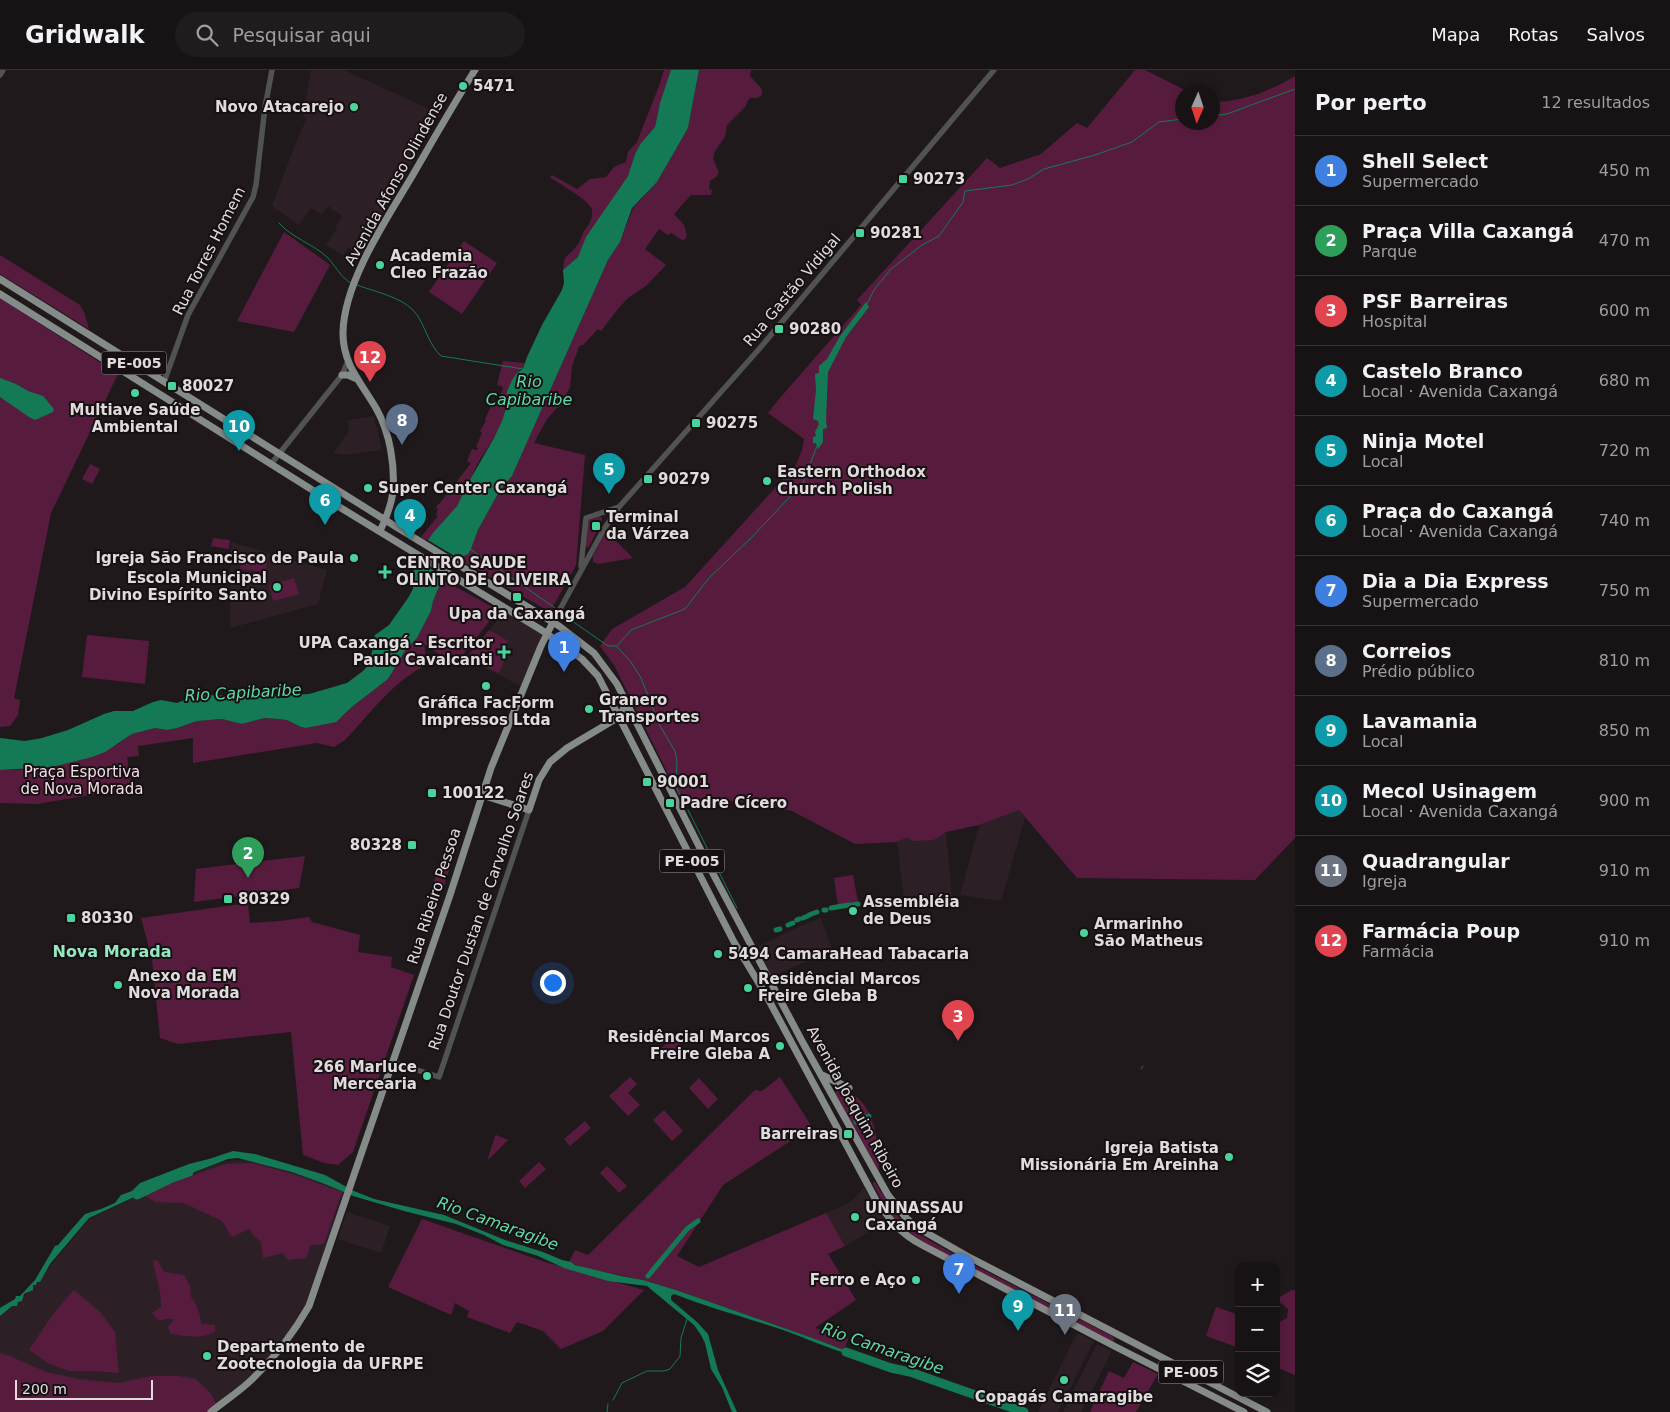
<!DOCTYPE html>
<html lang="pt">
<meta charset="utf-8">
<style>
body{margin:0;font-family:"DejaVu Sans",sans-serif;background:#201c1e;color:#f1f3f6}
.controls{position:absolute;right:15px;bottom:15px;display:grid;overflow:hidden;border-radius:10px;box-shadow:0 2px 8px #0003}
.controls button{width:45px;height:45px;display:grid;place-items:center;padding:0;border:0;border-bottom:1px solid #363234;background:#171315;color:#f1f3f6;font:25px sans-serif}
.compass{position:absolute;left:1175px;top:15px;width:45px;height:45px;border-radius:50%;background:#171315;box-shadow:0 2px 8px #0003;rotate:183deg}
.scale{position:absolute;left:15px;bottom:12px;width:138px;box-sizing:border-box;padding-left:5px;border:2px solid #e0dbdd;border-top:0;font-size:14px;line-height:18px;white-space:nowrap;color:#e0dbdd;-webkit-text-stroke:4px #161013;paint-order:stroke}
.you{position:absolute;left:552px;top:912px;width:18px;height:18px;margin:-12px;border:4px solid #fff;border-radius:50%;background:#1a73e8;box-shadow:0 0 0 8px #1a73e833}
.badge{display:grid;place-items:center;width:32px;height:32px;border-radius:50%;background:#49d49d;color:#fff;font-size:16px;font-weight:700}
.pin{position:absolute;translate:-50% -41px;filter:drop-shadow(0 1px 2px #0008)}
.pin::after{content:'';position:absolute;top:26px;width:18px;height:15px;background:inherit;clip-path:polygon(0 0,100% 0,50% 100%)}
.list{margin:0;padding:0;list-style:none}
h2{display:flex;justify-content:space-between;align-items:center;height:65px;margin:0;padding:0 20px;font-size:21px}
h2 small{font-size:16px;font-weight:400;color:#9e9ea0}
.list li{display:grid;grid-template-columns:32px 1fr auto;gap:15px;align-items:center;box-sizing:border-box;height:70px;padding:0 20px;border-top:1px solid #363234}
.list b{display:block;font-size:19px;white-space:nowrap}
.list p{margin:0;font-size:16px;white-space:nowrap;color:#9e9ea0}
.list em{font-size:16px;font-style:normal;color:#9e9ea0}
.icon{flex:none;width:28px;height:28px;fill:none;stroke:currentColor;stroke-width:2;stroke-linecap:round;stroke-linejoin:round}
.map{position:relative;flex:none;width:1295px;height:1342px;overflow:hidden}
header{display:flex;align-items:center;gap:30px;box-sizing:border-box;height:70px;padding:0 25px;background:#171315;border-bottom:1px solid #363234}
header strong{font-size:24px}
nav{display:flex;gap:28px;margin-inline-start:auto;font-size:18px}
.search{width:350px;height:45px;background:#201c1e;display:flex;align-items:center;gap:12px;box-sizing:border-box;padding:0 18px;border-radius:28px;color:#9e9ea0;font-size:19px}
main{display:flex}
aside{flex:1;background:#171315}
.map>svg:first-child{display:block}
</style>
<header>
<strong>Gridwalk</strong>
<div class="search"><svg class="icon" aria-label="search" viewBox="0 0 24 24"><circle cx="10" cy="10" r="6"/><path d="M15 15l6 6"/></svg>Pesquisar aqui</div>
<nav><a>Mapa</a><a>Rotas</a><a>Salvos</a></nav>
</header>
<main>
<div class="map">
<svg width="1295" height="1342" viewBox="0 0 1295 1342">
<rect width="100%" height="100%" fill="#1f191c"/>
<path fill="#2c2026" d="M311 0H344L440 44 392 125 362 187 348 177 343 185 326 175 337 158 336 156 342 146 328 136 322 144 311 138 299 155 272 136 298 67 307 49 303 46Z
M374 346 382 380 345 385 333 383 349 361 348 350Z
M231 472 327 500 318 534 230 558Z
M505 541 544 564 521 616 466 588Z
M1019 740 1025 747 1001 831 960 825 979 755Z
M946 762 952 826 904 829 897 772 908 767 934 770Z
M821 848 833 882 802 893 770 908 755 878 800 856Z
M252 1089 296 1101 347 1121 306 1236 289 1267 260 1301 221 1335 0 1342V1243L28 1223 89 1149 172 1110 224 1091Z
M864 1118 884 1150 872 1160 845 1176 826 1143 849 1133Z
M347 1142 390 1156 381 1183 338 1169Z
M1077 1263 1094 1271 1058 1342H1038Z
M1097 1274 1110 1280 1111 1283 1081 1342H1063Z"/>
<path fill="#571c3d" d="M664 0H671V2L660 33 655 57 641 73 635 84 628 106 587 167 578 187 563 200C564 185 566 188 575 178 580 173 581 167 584 161 589 155 593 149 592 140 590 130 559 114 550 107L552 105 577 119 590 109 606 107 614 97 626 92 628 82 637 72 659 16Z
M699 0H751L750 6 762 19V25L757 28H750L747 32 746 36 727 55 725 67 715 81 713 88 719 103 716 107 710 111 709 119 712 120 711 125H691L674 144 684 155 687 166 685 169 682 170 671 163 668 165 659 159 645 179 666 195 646 216 628 228 618 239 601 261 598 259 583 275H581L579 277 572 296 570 317 565 327V332L563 335 557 338 547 349 534 373 585 385 576 495 550 542 460 490 471 479 478 460 500 420 512 406 608 190 620 172 633 138 657 112 688 58Z
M1135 0H1145L1189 22H1182V52H1212L1213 32C1241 32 1271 21 1295 6V768L1255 810 1077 808 1019 740 979 755 946 762 934 770 912 771 908 767 897 772 855 774 792 741 762 734 703 728 683 734 614 595 600 576 612 559 685 517 796 395 802 380 804 369 768 343 779 329 861 235 857 230 987 88 1000 98 1041 84 1077 53 1087 58Z
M284 162 330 195 294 262 237 251Z
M464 171 497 193 462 244 429 222Z
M0 185 80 235 84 242 89 259 0 204Z
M0 228 118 304 51 443 14 628 20 630 18 645 10 656 0 657Z
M503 291 525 293 523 299C504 311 509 333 502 351 497 366 487 378 479 391 471 406 466 422 457 436 449 449 436 459 427 472L421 467 438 446 436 445 438 439 436 438 437 435 440 433 471 393 467 391 472 379 477 380 478 378 476 377 482 363 480 361 486 351 485 349 494 330 499 331 503 317 497 315Z
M90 394 100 399 92 414 82 409Z
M599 446 602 448V451L589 477H586L587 451Z
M606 461 633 488 598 494 593 492V486Z
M213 468 230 470 229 479 211 476Z
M242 483 268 486 266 502 240 499Z
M294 508 299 524 273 531 269 515Z
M445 511 498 540 455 595 424 574 426 586 421 598C392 613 368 646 345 670L334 677 317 673 193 693V668L138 676 139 686 127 687 132 718 37 734 0 733V700L36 699 72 692 118 674 132 664 155 658 167 660 177 658 197 651 222 649 242 654 265 648 278 649 287 650 301 657 306 658 325 654 343 646 353 636 388 609 406 579 417 568 431 541 433 531 438 519Z
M489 560 508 571 504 578 508 581 499 603 466 588Z
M87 565 149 571 145 614 82 607Z
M305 786 299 818 194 832 196 799Z
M438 797 449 800 444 816 434 812Z
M853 805 858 832 838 836 834 808Z
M248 833 250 853 280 851 309 847 312 852 360 865 358 882 392 887 391 897 414 905 353 1082 338 1095 324 1093 303 1085 291 962 178 974 160 968 152 889 141 848Z
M677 964 683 971 663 990 656 983Z
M630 1007 637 1014 628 1023 640 1035 628 1046 609 1026Z
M780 1007 812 1057 723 1115 677 1186 699 1197 826 1143 845 1176 828 1184 856 1230 815 1258 848 1269 844 1280 818 1270 676 1220 643 1210 585 1198 569 1192 575 1180 588 1185 755 1020 762 1021Z
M699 1008 718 1029 708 1039 689 1018Z
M838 1020C875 1023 879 1073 879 1101L835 1023Z
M664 1040 683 1061 672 1071 653 1050Z
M585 1051 591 1058 570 1076 564 1069Z
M496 1065 508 1070 487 1091 495 1066Z
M539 1092 546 1099 525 1118 519 1111Z
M252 1093 296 1105 342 1122 324 1174 311 1175 306 1188 288 1190 283 1183 263 1188 261 1172 254 1166 249 1159 232 1167 222 1151 184 1133 155 1132 144 1125 164 1115 226 1094Z
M607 1096 627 1116 619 1123 600 1103Z
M873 1112H875L895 1143 911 1160 966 1191 1114 1267V1272L952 1189 920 1170 898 1153 886 1138 873 1114Z
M422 1149 545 1192 644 1220 603 1261 561 1279 543 1261 517 1252 510 1263 467 1247 469 1241 455 1233 451 1245 388 1217Z
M153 1190 158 1191 164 1202 184 1205 190 1216 191 1227C196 1232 201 1246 201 1254L215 1255V1261C203 1270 185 1266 171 1264L168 1257 174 1249H165L159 1251 152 1243 161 1237C162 1222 155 1206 153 1190Z
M74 1220 100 1242 115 1262 119 1303 97 1301H69L48 1293 29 1280 53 1244Z
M1292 1220H1295V1305L1276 1297V1254L1287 1248 1288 1239 1276 1229Z
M1216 1237 1239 1245V1278L1206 1266Z
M0 1283 12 1287 46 1302 79 1309 118 1313 152 1306H179L196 1309 211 1324 218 1337 210 1342H0Z
M1133 1292 1158 1304 1136 1342H1090L1109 1301 1124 1308Z"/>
<path fill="#147a56" d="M671 0H699L688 58 657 112 632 138 620 172 608 190 512 406 500 420 478 460 471 479 468 484 462 487 438 519 433 531 431 541 417 568 406 579 388 609 353 636 336 652 306 658 301 657 287 650 278 649 265 648 242 654 222 649 197 651 177 658 167 660 155 658 132 664 105 682 92 687 52 697 0 700V668L25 671 42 668 68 660 104 644 114 641H133L153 632 161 630 177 633 194 626 207 625 261 627 309 624 347 613 363 601 370 593 375 565 389 555 408 528 413 519 414 491 433 463 457 436 471 408 494 368 502 351 506 338 507 322 511 312 516 304 523 299 527 287 542 255 562 220 564 213 563 200 578 187 586 167 628 106 635 84 641 73 655 57 660 33Z
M866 232 869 237 846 267 828 302 826 350 827 358 823 359V372L818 379 816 373H813V367L816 366 815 362 819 354 818 351 813 349 816 320 815 304 819 303V296L827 289 840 266Z
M0 308 16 314 28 321 43 326 54 339 53 342 35 350 29 347 0 327Z
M233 1081 255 1084 325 1105 354 1121 374 1129 444 1145 505 1170 543 1182 562 1190 571 1192 575 1195 621 1206 643 1210 676 1220 818 1270 857 1285C846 1286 800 1266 786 1261 748 1248 709 1238 674 1224L671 1226V1230L697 1252 708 1264 718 1300 737 1342H732L722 1317 711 1299 705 1273 701 1265 694 1255 647 1216 608 1211 564 1198 538 1186 503 1175 484 1165 456 1154 404 1141 353 1126 325 1114 292 1102 238 1088 228 1089 184 1106 163 1108 147 1118V1121L89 1148 50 1194 40 1212H37L36 1215H33V1220L24 1224 22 1231 18 1232 17 1236H12L0 1246V1238L15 1229 16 1226H20L35 1210 55 1176 58 1175 85 1144 101 1139 115 1133 121 1125 132 1121 140 1113 189 1094 209 1089Z"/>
<path fill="#1f191c" d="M426 469 463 491 449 510 413 488Z"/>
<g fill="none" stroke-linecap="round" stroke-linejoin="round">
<path stroke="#147a56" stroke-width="1" d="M1212 46 1227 44 1295 19
M279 153C292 168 313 174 327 187 335 195 341 208 351 213
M357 215C378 223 408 228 419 248 427 262 429 274 441 286L523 299
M867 234 874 220 891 199 922 175 939 166 963 132 965 121 1012 115 1028 109 1044 99 1095 85 1132 72 1159 52 1182 49
M470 479 555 538
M565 546 608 576H617L631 560 685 539 709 508 751 468 803 413 817 376
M617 577 631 592 641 608 660 656 675 681 677 690 676 717 685 733
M688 740 737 838
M1141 999 1143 996
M613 1330 622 1313 647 1301H664L670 1299 680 1286 681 1268 687 1249
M607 1342 608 1334"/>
<path stroke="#147a56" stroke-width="5" d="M898 831H902
M880 832H889
M873 833H876
M853 835 858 834
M831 838 849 835
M824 840H826
M809 845 817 842
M803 848 808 846
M797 850 799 849
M788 855 793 853
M776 860 780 859
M856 1052 869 1046
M648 1206 687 1159 698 1151"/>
<path stroke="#147a56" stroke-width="9" d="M137 1125 172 1108 189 1102
M846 1282 891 1298 910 1302 1024 1342"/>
<path stroke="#505351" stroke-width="5.5" d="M0 5 3 0
M164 312 188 245 253 127 256 115 265 37 272 0
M271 394 342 305 347 293
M581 496 586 448 619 437
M553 552 604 459 619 437 760 278 994 0
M392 992 439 1007 529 740"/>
<path stroke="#858b88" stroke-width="7" d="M0 209 398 458 559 556 594 583 617 614 710 798 803 973 888 1125 907 1149 918 1158 967 1186 1267 1342
M0 224 341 438 543 561 582 589 598 606 734 872 766 925 877 1132C891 1151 901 1164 922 1175L1116 1277 1244 1342
M342 305H348L357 309
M380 461C386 449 391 435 393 422 395 396 390 363 377 340 363 315 342 294 343 262 344 212 386 150 411 108 432 72 453 35 475 0
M482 725 529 740 539 710 550 692 567 678 619 647 626 634
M822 1005 849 1018
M211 1342C223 1332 237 1323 248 1313 272 1291 293 1264 309 1236L450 825 491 698 541 576 553 552"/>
</g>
<g fill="#49d49d" stroke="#161013" stroke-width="2">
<circle cx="463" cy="16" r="5"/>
<circle cx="354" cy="37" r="5"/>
<rect x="898" y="104" width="10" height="10" rx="2.5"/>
<rect x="855" y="158" width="10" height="10" rx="2.5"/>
<circle cx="380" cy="195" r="5"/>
<rect x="774" y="254" width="10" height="10" rx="2.5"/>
<rect x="167" y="311" width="10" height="10" rx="2.5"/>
<circle cx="135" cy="323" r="5"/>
<rect x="691" y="348" width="10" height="10" rx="2.5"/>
<rect x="643" y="404" width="10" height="10" rx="2.5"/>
<circle cx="767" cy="411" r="5"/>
<circle cx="368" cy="418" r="5"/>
<rect x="591" y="451" width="10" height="10" rx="2.5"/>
<circle cx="354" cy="488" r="5"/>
<path d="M382.5 494.5h5v5h5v5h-5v5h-5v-5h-5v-5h5z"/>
<circle cx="277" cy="517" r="5"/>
<rect x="512" y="522" width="10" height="10" rx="2.5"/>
<path d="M501.5 574.5h5v5h5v5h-5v5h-5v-5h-5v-5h5z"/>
<circle cx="486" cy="616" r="5"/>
<circle cx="589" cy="639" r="5"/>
<rect x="642" y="707" width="10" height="10" rx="2.5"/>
<rect x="427" y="718" width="10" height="10" rx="2.5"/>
<rect x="665" y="728" width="10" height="10" rx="2.5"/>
<rect x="407" y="770" width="10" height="10" rx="2.5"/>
<rect x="223" y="824" width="10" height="10" rx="2.5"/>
<circle cx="853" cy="841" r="5"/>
<rect x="66" y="843" width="10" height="10" rx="2.5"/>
<circle cx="1084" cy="863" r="5"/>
<circle cx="718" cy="884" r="5"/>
<circle cx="118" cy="915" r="5"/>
<circle cx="748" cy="918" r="5"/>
<circle cx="780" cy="976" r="5"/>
<circle cx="427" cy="1006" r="5"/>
<rect x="843" y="1059" width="10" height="10" rx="2.5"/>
<circle cx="1229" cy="1087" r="5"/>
<circle cx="855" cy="1147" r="5"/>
<circle cx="916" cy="1210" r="5"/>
<circle cx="207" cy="1286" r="5"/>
<circle cx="1064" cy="1310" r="5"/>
</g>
<g text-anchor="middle" stroke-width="4" stroke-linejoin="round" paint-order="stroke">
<g fill="#161013" stroke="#a39ea0" stroke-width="1">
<rect x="101.5" y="281.5" width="65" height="23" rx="4"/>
<rect x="659.5" y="779.5" width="65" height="23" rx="4"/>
<rect x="1158.5" y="1290.5" width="65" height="23" rx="4"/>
</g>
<g font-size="14" font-weight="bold" fill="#e0dbdd">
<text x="134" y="298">PE-005</text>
<text x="692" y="796">PE-005</text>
<text x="1191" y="1307">PE-005</text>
</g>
<g font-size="15" font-weight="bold" fill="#e0dbdd" stroke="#161013" text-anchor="start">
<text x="473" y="21">5471</text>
<text x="344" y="42" text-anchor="end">Novo Atacarejo</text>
<text x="913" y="114">90273</text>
<text x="870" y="168">90281</text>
<text x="390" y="191">Academia<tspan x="390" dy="17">Cleo Frazão</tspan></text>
<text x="789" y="264">90280</text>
<text x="182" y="321">80027</text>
<text x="135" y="345" text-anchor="middle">Multiave Saúde<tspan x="135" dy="17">Ambiental</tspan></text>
<text x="706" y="358">90275</text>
<text x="777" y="407">Eastern Orthodox<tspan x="777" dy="17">Church Polish</tspan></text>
<text x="658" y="414">90279</text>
<text x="378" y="423">Super Center Caxangá</text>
<text x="606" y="452">Terminal<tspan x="606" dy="17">da Várzea</tspan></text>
<text x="344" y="493" text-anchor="end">Igreja São Francisco de Paula</text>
<text x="396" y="498">CENTRO SAUDE<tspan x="396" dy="17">OLINTO DE OLIVEIRA</tspan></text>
<text x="267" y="513" text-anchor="end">Escola Municipal<tspan x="267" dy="17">Divino Espírito Santo</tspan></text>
<text x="517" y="549" text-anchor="middle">Upa da Caxangá</text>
<text x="493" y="578" text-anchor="end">UPA Caxangá – Escritor<tspan x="493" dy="17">Paulo Cavalcanti</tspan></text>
<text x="599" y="635">Granero<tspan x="599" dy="17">Transportes</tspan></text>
<text x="486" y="638" text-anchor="middle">Gráfica FacForm<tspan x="486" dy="17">Impressos Ltda</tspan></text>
<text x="657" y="717">90001</text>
<text x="442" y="728">100122</text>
<text x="680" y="738">Padre Cícero</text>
<text x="402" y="780" text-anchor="end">80328</text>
<text x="238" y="834">80329</text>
<text x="863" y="837">Assembléia<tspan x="863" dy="17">de Deus</tspan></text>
<text x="81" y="853">80330</text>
<text x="1094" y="859">Armarinho<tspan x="1094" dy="17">São Matheus</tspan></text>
<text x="728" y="889">5494 CamaraHead Tabacaria</text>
<text x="128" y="911">Anexo da EM<tspan x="128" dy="17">Nova Morada</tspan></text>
<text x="758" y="914">Residêncial Marcos<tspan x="758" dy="17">Freire Gleba B</tspan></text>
<text x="770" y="972" text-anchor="end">Residêncial Marcos<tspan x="770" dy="17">Freire Gleba A</tspan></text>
<text x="417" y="1002" text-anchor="end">266 Marluce<tspan x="417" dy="17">Mercearia</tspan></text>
<text x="838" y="1069" text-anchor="end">Barreiras</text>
<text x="1219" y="1083" text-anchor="end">Igreja Batista<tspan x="1219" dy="17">Missionária Em Areinha</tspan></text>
<text x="865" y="1143">UNINASSAU<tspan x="865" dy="17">Caxangá</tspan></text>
<text x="906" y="1215" text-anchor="end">Ferro e Aço</text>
<text x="217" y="1282">Departamento de<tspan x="217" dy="17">Zootecnologia da UFRPE</tspan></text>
<text x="1064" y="1332" text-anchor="middle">Copagás Camaragibe</text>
</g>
<g font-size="15" fill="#e0dbdd" stroke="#161013">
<text transform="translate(396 109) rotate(-61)" y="5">Avenida Afonso Olindense</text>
<text transform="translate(209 181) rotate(-63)" y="5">Rua Torres Homem</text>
<text transform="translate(792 220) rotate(-50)" y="5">Rua Gastão Vidigal</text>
<text transform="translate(434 826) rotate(-72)" y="5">Rua Ribeiro Pessoa</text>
<text transform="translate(481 841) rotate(-71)" y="5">Rua Doutor Dustan de Carvalho Soares</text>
<text transform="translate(855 1037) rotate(61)" y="5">Avenida Joaquim Ribeiro</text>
</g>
<g font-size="15" fill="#f3dde7" stroke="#161013">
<text x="82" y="707">Praça Esportiva<tspan x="82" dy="17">de Nova Morada</tspan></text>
</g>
<g font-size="16" font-style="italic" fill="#5ddaa5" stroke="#161013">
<text x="529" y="317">Rio<tspan x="529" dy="18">Capibaribe</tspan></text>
<text transform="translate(243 622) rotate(-3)" y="6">Rio Capibaribe</text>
<text transform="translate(498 1153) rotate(20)" y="6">Rio Camaragibe</text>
<text transform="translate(883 1278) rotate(19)" y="6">Rio Camaragibe</text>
</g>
<g font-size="16" font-weight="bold" fill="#94e8c0" stroke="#161013">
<text x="112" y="887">Nova Morada</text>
</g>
</g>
</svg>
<div class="controls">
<button>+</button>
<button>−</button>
<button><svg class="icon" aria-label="layers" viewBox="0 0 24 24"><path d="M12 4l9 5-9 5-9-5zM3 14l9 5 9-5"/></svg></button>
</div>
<svg class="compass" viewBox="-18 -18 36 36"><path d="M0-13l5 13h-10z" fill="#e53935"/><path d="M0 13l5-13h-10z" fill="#9e9ea0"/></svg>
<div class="scale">200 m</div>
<div class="you"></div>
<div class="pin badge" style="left:564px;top:602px;background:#3f7fe0">1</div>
<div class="pin badge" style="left:248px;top:808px;background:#2e9e5b">2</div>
<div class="pin badge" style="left:958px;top:971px;background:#e0444e">3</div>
<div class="pin badge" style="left:410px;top:470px;background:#0f9aa8">4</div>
<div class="pin badge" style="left:609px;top:424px;background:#0f9aa8">5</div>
<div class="pin badge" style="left:325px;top:455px;background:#0f9aa8">6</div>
<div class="pin badge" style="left:959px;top:1224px;background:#3f7fe0">7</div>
<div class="pin badge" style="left:402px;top:375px;background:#5c6f8a">8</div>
<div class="pin badge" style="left:1018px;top:1261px;background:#0f9aa8">9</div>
<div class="pin badge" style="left:239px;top:381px;background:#0f9aa8">10</div>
<div class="pin badge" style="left:1065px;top:1265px;background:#6b7280">11</div>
<div class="pin badge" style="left:370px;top:312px;background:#e0444e">12</div>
</div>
<aside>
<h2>Por perto<small>12 resultados</small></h2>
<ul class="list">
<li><span class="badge" style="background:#3f7fe0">1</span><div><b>Shell Select</b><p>Supermercado</p></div><em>450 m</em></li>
<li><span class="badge" style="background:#2e9e5b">2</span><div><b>Praça Villa Caxangá</b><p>Parque</p></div><em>470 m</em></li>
<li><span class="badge" style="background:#e0444e">3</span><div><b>PSF Barreiras</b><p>Hospital</p></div><em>600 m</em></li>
<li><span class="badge" style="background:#0f9aa8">4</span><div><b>Castelo Branco</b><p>Local · Avenida Caxangá</p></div><em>680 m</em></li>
<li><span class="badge" style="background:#0f9aa8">5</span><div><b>Ninja Motel</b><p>Local</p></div><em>720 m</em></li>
<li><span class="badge" style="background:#0f9aa8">6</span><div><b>Praça do Caxangá</b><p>Local · Avenida Caxangá</p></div><em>740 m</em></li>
<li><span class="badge" style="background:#3f7fe0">7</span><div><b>Dia a Dia Express</b><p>Supermercado</p></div><em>750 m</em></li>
<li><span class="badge" style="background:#5c6f8a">8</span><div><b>Correios</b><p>Prédio público</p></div><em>810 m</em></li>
<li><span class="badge" style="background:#0f9aa8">9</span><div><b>Lavamania</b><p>Local</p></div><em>850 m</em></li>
<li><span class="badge" style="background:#0f9aa8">10</span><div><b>Mecol Usinagem</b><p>Local · Avenida Caxangá</p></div><em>900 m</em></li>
<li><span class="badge" style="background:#6b7280">11</span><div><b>Quadrangular</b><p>Igreja</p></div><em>910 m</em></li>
<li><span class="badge" style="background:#e0444e">12</span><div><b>Farmácia Poup</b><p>Farmácia</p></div><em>910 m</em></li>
</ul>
</aside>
</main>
